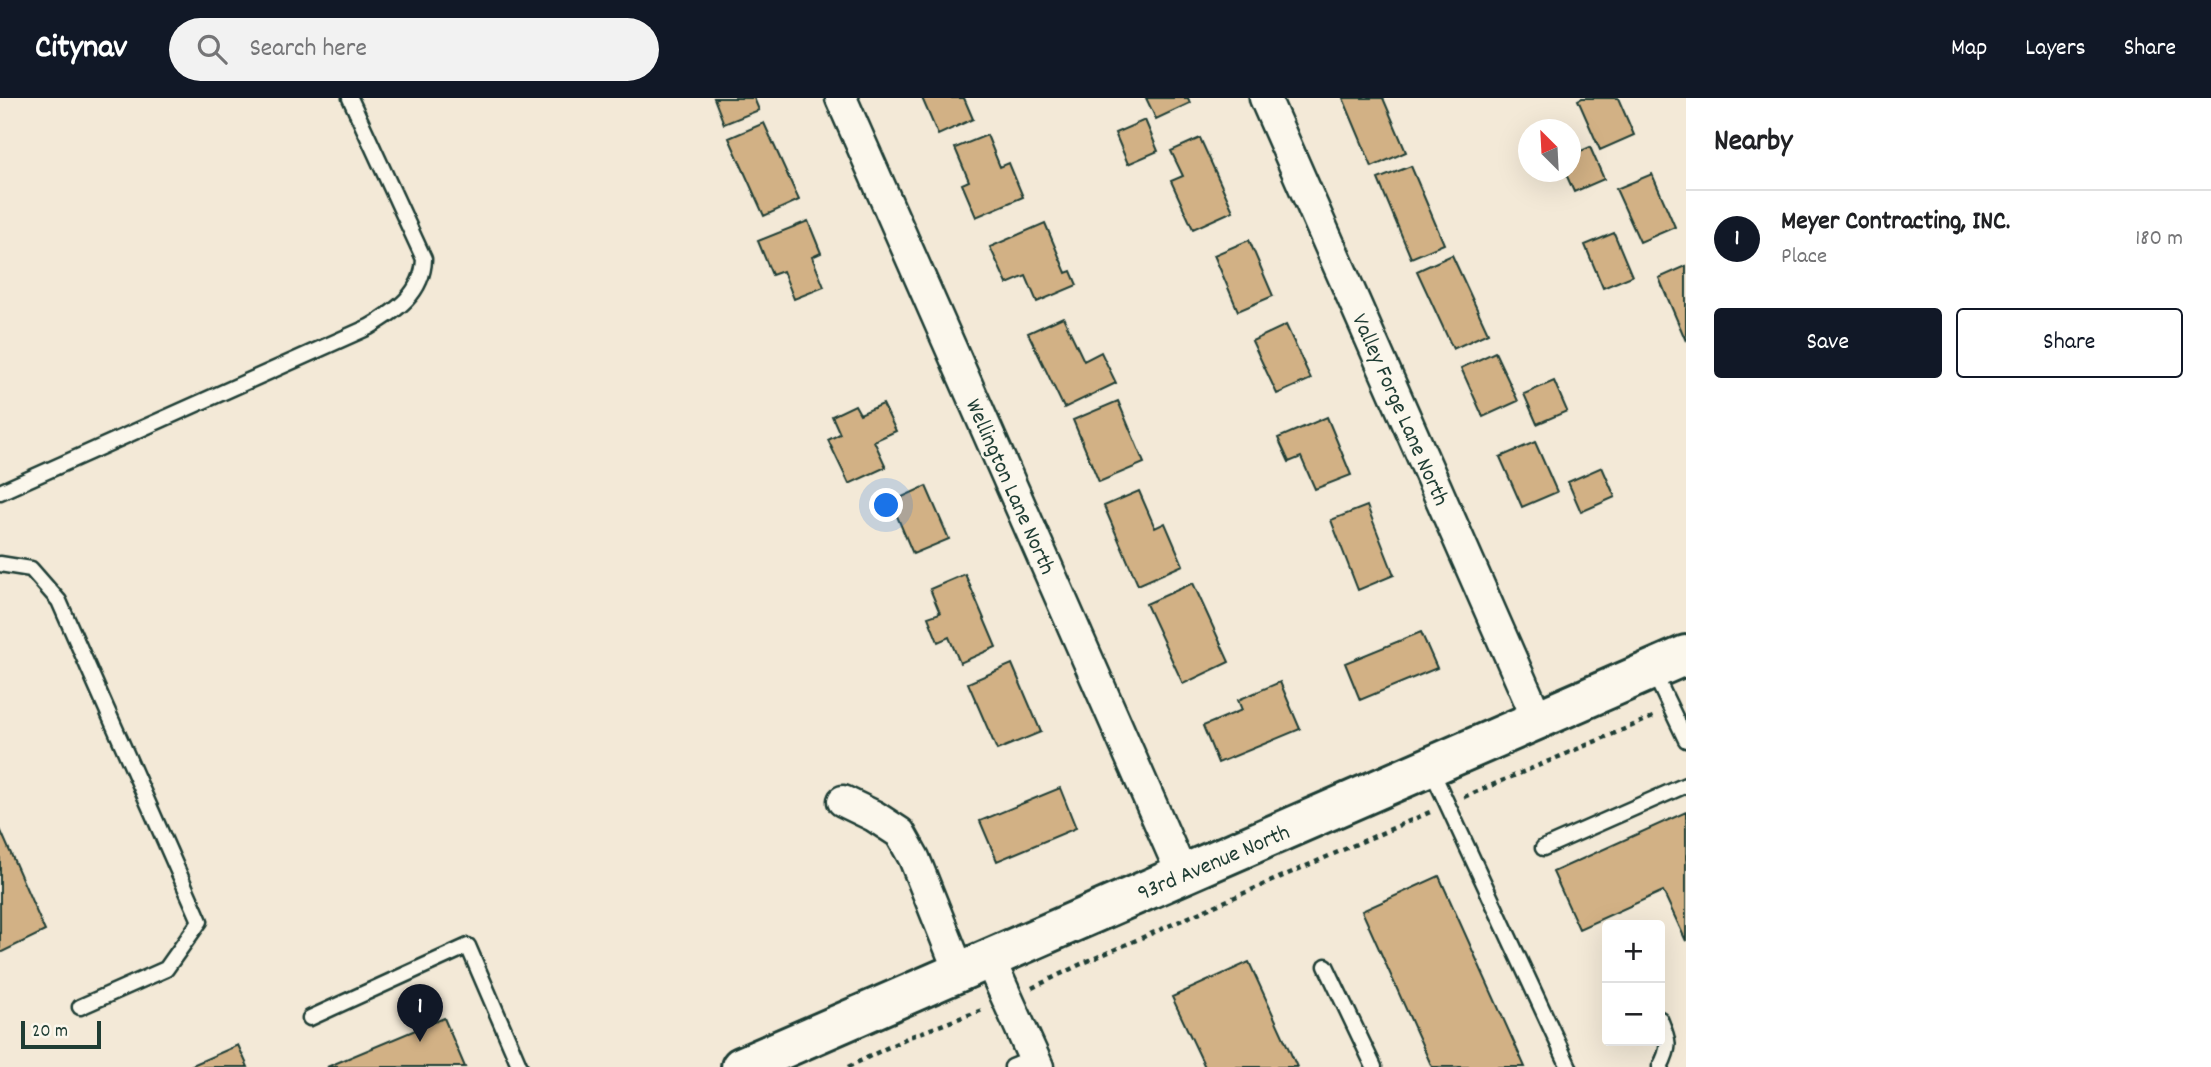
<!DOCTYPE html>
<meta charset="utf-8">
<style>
body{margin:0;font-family:Dekko,sans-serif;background:#f2f2f2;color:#202124}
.controls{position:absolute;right:21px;bottom:21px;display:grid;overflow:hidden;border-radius:7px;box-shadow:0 7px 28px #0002}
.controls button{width:63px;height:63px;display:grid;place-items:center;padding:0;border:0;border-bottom:2px solid #e0e0e0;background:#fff;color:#202124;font:35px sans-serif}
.compass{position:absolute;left:1518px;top:21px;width:63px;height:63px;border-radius:50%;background:#fff;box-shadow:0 7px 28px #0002;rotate:336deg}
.scale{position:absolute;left:21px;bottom:18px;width:80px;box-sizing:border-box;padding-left:7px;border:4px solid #1f3d34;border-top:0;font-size:19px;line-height:24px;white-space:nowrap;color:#1f3d34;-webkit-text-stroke:5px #fbf7ec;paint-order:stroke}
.you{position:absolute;left:887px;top:408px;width:24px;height:24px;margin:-18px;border:5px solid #fff;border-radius:50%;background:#1a73e8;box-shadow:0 0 0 10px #1a73e833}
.badge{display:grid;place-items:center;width:46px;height:46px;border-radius:50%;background:#111827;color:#fff;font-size:23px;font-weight:700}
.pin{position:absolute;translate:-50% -58px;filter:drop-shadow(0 2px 4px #0008)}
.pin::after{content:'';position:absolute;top:37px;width:24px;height:21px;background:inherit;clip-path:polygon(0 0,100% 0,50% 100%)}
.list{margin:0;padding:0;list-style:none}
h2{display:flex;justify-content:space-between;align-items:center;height:91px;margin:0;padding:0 28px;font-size:30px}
h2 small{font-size:23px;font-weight:400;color:#757577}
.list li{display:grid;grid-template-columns:46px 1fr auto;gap:21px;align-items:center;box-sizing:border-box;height:98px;padding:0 28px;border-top:2px solid #e0e0e0}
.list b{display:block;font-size:26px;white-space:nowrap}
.list p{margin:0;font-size:23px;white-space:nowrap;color:#757577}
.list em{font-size:23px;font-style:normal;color:#757577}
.actions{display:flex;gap:14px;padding:21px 28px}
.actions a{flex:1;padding:16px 0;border:2px solid #111827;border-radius:7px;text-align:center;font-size:24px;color:#111827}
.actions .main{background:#111827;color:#fff}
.icon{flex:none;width:38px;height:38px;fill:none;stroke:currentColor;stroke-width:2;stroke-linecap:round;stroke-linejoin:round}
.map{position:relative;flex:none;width:1686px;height:969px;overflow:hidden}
header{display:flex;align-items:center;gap:42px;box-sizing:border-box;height:98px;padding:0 35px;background:#111827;color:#fff}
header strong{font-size:33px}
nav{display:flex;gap:38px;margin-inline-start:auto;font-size:24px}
.search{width:490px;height:63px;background:#f2f2f2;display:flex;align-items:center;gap:18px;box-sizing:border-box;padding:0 24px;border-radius:38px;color:#757577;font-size:26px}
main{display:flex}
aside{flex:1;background:#fff}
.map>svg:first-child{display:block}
</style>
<header>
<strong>Citynav</strong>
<div class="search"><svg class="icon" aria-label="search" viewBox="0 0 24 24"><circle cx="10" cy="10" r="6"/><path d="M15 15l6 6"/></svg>Search here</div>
<nav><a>Map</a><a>Layers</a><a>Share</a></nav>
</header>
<main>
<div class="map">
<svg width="1686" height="969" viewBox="0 0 1686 969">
<rect width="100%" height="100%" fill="#f3e9d7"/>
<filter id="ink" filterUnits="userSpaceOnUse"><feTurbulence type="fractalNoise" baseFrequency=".0143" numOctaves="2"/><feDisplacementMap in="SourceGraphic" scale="14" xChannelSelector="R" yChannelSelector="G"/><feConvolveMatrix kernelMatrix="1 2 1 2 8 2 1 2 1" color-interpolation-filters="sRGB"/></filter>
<g filter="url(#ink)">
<path fill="#d2b185" stroke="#1f3d34" stroke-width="2" d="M714 0H754L759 12 724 26Z
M922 0H964L973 21 938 37Z
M1146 0H1188L1190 5 1156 21Z
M1343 0H1383L1406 54 1372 69Z
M1582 0H1618L1634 37 1600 52 1578 2Z
M1145 22 1158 53 1128 66 1115 35Z
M764 25 799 102 764 118 729 40Z
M987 37 1000 69 1009 65 1023 99 976 119 962 86 969 83 955 50Z
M1200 40 1233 113 1193 131 1171 83 1183 78 1171 53Z
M1590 49 1604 81 1574 94 1565 74H1570V58Z
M1411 68 1444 146 1411 160 1378 81Z
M1652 76 1675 129 1640 144 1616 91Z
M808 123 821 155 812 159 824 189 794 201 783 173 772 177 758 143Z
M1045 125 1066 175 1071 173 1077 187 1037 204 1026 178 1007 186 990 149Z
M1614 135 1632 178 1603 190 1585 147Z
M1249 142 1273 198 1238 213 1214 157Z
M1452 157 1488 235 1453 251 1417 173Z
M1686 168V243L1659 180Z
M1063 219 1084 263 1101 254 1116 285 1064 310 1028 235Z
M1286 227 1311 281 1277 296 1252 243Z
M1495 254 1518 303 1483 319 1461 270Z
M1554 283 1567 313 1537 326 1524 296Z
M1118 303 1144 365 1099 384 1073 322Z
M883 306 896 333 874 343 886 369 849 386 828 342 840 336 832 318 855 307 860 316Z
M1327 319 1351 377 1315 391 1301 359 1289 364 1278 340Z
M1535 344 1557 394 1522 409 1500 359Z
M1602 369 1615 399 1581 414 1568 384Z
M926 388 949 441 913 456 891 404Z
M1139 393 1155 430 1165 425 1183 467 1138 487 1104 408Z
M1367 408 1394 477 1358 492 1331 422Z
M965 476 996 549 960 565 949 539 938 544 928 519 940 515 930 491Z
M1193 485 1229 564 1183 586 1146 506Z
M1421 534 1437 570 1360 602 1345 565Z
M1012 566 1041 634 997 652 968 585Z
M1280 584 1300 631 1218 665 1203 628 1242 612 1238 602Z
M1060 690 1076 730 997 763 980 723Z
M1686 714V843L1663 793 1579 831 1553 774Z
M0 731 45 833 0 855Z
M1439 778 1525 969H1432L1362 813Z
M1249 864 1297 969H1205L1172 899Z
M444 920 465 969H327Z
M238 947 248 969H188Z"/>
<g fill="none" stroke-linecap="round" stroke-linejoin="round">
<defs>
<path id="lane" d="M0 394 369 229C396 213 423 195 424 161L350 0
M0 466 31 471 59 503 200 823 166 871 80 909
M1653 573 1686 642
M1430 669 1569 969
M1543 750 1686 687
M1326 868 1374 969
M310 920 468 848 520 969
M1012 969 1034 960
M1660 969C1671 948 1669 943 1660 921"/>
<path id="street" d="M841 0 1182 776
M1265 0 1538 622
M843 703 874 718 900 735 914 760 959 873
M989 860 1038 969"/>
<path id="secondary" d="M741 969 1686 557"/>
</defs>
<use href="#lane" stroke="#1f3d34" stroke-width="19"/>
<use href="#street" stroke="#1f3d34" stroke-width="35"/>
<use href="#secondary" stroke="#1f3d34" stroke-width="44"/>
<path stroke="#1f3d34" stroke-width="4.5" stroke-dasharray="5 5" stroke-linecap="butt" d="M1464 699 1653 619
M1032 890 1079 867 1430 714
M848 969 909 939 982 912"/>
<use href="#lane" stroke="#fbf7ec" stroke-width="14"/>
<use href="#street" stroke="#fbf7ec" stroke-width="30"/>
<use href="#secondary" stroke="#fbf7ec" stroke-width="38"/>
</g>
</g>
<g text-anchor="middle" stroke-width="5" stroke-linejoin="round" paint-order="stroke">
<g font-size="23" fill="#1f3d34" stroke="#fbf7ec">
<text transform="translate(1402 311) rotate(66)" y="8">Valley Forge Lane North</text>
<text transform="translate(1012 388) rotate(66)" y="8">Wellington Lane North</text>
<text transform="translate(1213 763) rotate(-23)" y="8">93rd Avenue North</text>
</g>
</g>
</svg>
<div class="controls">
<button>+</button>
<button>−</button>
</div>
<svg class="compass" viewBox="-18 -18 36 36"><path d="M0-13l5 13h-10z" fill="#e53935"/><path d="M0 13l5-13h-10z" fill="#757577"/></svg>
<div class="scale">20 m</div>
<div class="you"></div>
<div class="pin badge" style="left:420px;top:944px">1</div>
</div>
<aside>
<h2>Nearby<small></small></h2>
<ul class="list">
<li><span class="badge">1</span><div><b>Meyer Contracting, INC.</b><p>Place</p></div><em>180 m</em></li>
</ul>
<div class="actions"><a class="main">Save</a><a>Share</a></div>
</aside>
</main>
